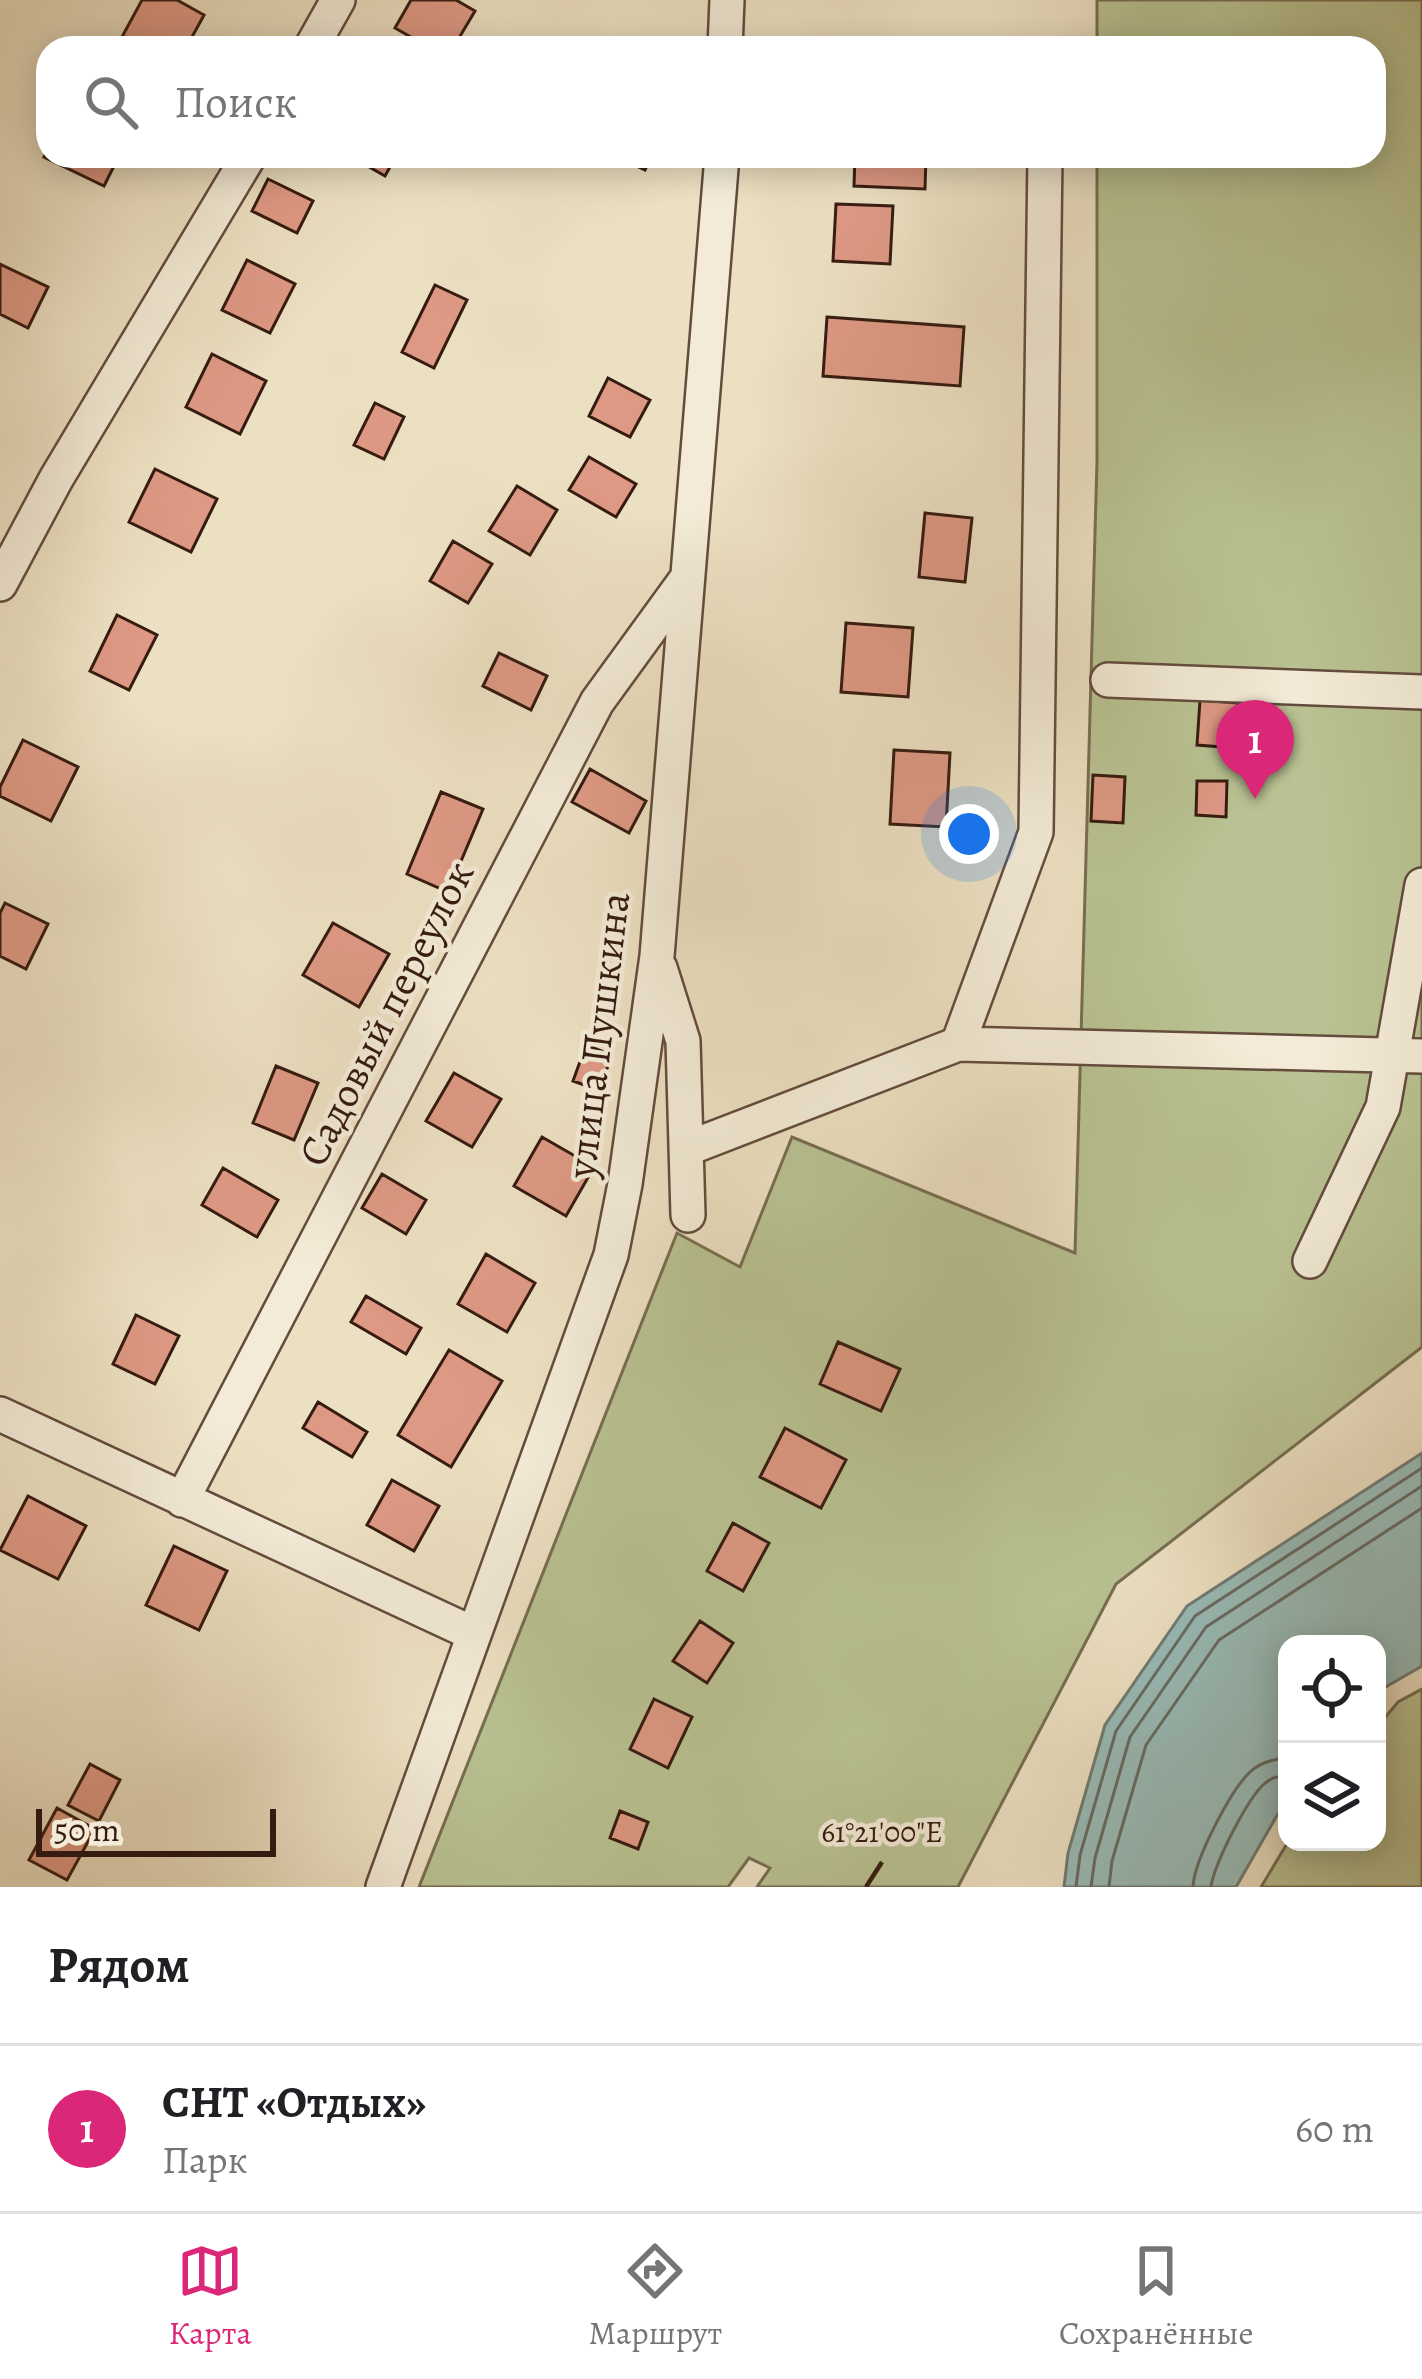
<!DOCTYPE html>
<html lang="ru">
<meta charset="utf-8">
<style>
body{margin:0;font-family:Alegreya,serif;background:#f2f2f2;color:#202124}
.controls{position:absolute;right:36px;bottom:36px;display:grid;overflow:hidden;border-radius:24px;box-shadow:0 6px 30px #0003}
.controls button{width:108px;height:108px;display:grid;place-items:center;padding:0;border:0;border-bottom:3px solid #e0e0e0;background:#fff;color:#202124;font:60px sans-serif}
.scale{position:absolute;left:36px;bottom:30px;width:240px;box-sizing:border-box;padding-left:12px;border:6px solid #361b11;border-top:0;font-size:33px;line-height:42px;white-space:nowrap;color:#361b11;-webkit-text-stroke:9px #f3ebd7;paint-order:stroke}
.you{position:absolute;left:969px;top:834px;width:42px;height:42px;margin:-30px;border:9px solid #fff;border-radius:50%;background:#1a73e8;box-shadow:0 0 0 18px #1a73e833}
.badge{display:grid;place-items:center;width:78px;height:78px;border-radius:50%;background:#db2777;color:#fff;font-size:39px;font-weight:700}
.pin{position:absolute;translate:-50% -99px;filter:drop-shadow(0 3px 6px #0008)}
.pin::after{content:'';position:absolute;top:63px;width:42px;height:36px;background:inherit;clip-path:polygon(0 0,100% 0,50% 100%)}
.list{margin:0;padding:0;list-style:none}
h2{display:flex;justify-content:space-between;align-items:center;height:156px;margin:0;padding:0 48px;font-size:51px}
h2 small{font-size:39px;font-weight:400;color:#757577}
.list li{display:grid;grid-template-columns:78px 1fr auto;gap:36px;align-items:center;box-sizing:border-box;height:168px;padding:0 48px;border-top:3px solid #e0e0e0}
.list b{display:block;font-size:45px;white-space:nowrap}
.list p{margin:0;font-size:39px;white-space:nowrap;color:#757577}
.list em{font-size:39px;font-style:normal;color:#757577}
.icon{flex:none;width:66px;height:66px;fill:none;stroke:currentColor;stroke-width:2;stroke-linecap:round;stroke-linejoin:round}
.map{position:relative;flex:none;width:1422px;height:1887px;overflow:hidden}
.search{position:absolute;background:#fff;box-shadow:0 6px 30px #0003;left:36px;right:36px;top:36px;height:132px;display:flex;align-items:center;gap:30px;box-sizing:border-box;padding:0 42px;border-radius:36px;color:#757577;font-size:45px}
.sheet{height:324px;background:#fff}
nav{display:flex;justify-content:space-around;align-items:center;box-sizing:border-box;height:168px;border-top:3px solid #e0e0e0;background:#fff;font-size:33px;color:#757577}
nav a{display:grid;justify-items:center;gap:6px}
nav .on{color:#db2777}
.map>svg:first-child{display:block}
</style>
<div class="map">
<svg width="1422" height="1887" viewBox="0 0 1422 1887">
<rect width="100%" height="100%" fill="#ece0c2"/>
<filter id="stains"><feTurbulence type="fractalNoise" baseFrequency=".00167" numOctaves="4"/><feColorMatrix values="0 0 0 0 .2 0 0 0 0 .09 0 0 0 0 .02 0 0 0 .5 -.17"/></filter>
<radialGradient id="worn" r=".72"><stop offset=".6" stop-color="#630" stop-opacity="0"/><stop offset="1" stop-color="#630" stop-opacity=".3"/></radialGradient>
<path fill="#b9c292" stroke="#786e52" stroke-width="3" d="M1097 0H1422V1347L1116 1584 958 1887H757L770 1868 749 1858 728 1887H419L677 1233 740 1267 792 1137 1075 1253 1097 461V156H1374V48H1097Z
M1422 1689V1887H1261L1288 1842H1377V1727L1398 1702Z"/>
<path fill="#99bcb8" stroke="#717c75" stroke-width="3" d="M1422 1453V1666L1377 1692V1644H1287V1798L1236 1887H1064L1068 1853 1105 1725 1187 1606Z"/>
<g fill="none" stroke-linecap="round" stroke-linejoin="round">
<path stroke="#686c64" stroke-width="3" d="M1076 1887 1080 1855 1116 1731 1195 1616 1422 1468
M1091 1887 1095 1858 1130 1737 1206 1627 1422 1486
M1109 1887 1112 1861 1146 1745 1219 1640 1422 1508
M1193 1887C1194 1860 1231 1790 1250 1772 1261 1762 1273 1759 1287 1758
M1211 1887C1213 1866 1250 1792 1268 1781 1275 1776 1278 1777 1287 1776"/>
</g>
<path fill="#de9984" stroke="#361b11" stroke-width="3" d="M142 0H177L204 15 186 48H116Z
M411 0H456L475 11 453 48H430L395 28Z
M48 149V156H119L104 186 44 157Z
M350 156H396L385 176Z
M616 156H652L645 170Z
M855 156H926L925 189 854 186Z
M268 179 313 201 297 233 252 211Z
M836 204 893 206 890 264 833 261Z
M247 260 295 284 270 333 222 310Z
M0 264 48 287 28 328 0 314Z
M435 285 467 300 434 368 402 352Z
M827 317 964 327 960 386 823 376Z
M212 354 266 381 240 434 186 407Z
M608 378 650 400 630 437 589 416Z
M375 403 404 417 384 459 354 445Z
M589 457 636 484 616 517 569 490Z
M155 469 217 499 191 552 129 522Z
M517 486 557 510 530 555 489 531Z
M925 513 972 518 965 582 919 577Z
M453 541 492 564 468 603 430 581Z
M117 615 157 635 129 690 90 671Z
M846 623 913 628 908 697 841 692Z
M499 653 547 676 531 710 483 686Z
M1200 700 1238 703 1235 748 1197 745Z
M23 740 78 767 51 821 0 796V787Z
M894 750 950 753 946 827 890 824Z
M590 769 646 801 629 833 572 802Z
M1093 775 1125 777 1123 823 1091 821Z
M1197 781H1227L1226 817 1196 815Z
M441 792 483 809 448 892 407 874Z
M5 903 48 924 26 969 0 956V913Z
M333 923 389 954 359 1007 303 975Z
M586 1045 612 1055 599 1090 573 1081Z
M276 1066 318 1083 294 1140 253 1123Z
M454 1073 501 1099 472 1147 426 1121Z
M542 1137 594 1167 566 1216 514 1186Z
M223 1168 278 1200 257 1237 202 1205Z
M382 1174 426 1200 406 1234 362 1208Z
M486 1254 535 1283 507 1332 458 1304Z
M366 1296 421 1328 406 1354 351 1322Z
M136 1315 179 1336 155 1384 113 1364Z
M838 1342 900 1369 881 1411 820 1384Z
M449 1350 502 1381 451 1467 398 1435Z
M318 1402 367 1432 352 1457 303 1428Z
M785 1428 846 1460 821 1508 760 1477Z
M392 1480 439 1506 414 1551 367 1525Z
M28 1496 86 1526 58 1579 0 1550Z
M733 1523 769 1543 743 1591 707 1571Z
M174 1546 227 1571 199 1630 146 1605Z
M700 1621 733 1643 707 1683 673 1661Z
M654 1699 692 1717 668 1768 630 1749Z
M90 1764 120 1780 99 1821 68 1805Z
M57 1808 95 1829 67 1880 29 1860Z
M620 1811 648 1822 638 1849 610 1838Z"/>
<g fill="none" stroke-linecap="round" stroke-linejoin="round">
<defs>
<path id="minor" d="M311 48 338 0
M725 48 727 0
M0 584 56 479 249 156
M1108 680 1422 692
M660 968 683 1041 688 1215
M958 1044 1036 832 1045 156
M686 1149 958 1044 1422 1056
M1310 1261 1383 1107 1422 885
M0 1414 474 1634
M182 1500 597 702 685 581
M383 1887 611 1255 625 1184 657 956 722 156"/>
</defs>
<use href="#minor" stroke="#644c3d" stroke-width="38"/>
<use href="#minor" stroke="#f3ebd7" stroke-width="33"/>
</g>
<path fill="none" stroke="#361b11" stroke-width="4.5" d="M866 1887 882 1862"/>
<g text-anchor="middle" stroke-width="9" stroke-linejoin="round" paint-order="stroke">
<g font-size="42" fill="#361b11" stroke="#f3ebd7">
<text transform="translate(385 1013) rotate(-63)" y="15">Садовый переулок</text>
<text transform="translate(597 1035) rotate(-83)" y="15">улица Пушкина</text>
</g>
</g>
<g font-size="30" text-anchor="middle" fill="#361b11" stroke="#f3ebd7" stroke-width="9" stroke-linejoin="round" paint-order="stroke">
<text x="882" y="1842">61°21'00"E</text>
</g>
<rect width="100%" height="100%" filter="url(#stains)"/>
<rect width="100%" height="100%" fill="url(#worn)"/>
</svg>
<div class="controls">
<button><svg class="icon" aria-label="locate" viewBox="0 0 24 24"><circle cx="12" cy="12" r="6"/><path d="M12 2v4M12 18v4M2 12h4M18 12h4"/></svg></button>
<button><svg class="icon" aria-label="layers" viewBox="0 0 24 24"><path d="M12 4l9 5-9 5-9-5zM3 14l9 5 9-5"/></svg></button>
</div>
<div class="scale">50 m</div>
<div class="you"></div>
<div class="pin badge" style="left:1255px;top:799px">1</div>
<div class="search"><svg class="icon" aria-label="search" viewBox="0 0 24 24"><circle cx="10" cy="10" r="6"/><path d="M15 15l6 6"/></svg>Поиск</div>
</div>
<section class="sheet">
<h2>Рядом<small></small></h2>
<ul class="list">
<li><span class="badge">1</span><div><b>СНТ «Отдых»</b><p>Парк</p></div><em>60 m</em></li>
</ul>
</section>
<nav>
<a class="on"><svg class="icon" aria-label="map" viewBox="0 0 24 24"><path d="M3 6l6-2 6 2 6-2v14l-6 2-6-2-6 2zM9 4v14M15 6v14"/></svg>Карта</a>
<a><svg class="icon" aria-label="directions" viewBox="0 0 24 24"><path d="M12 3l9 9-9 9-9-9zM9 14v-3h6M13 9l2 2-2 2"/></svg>Маршрут</a>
<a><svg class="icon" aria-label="saved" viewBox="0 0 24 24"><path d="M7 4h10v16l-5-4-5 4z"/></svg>Сохранённые</a>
</nav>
